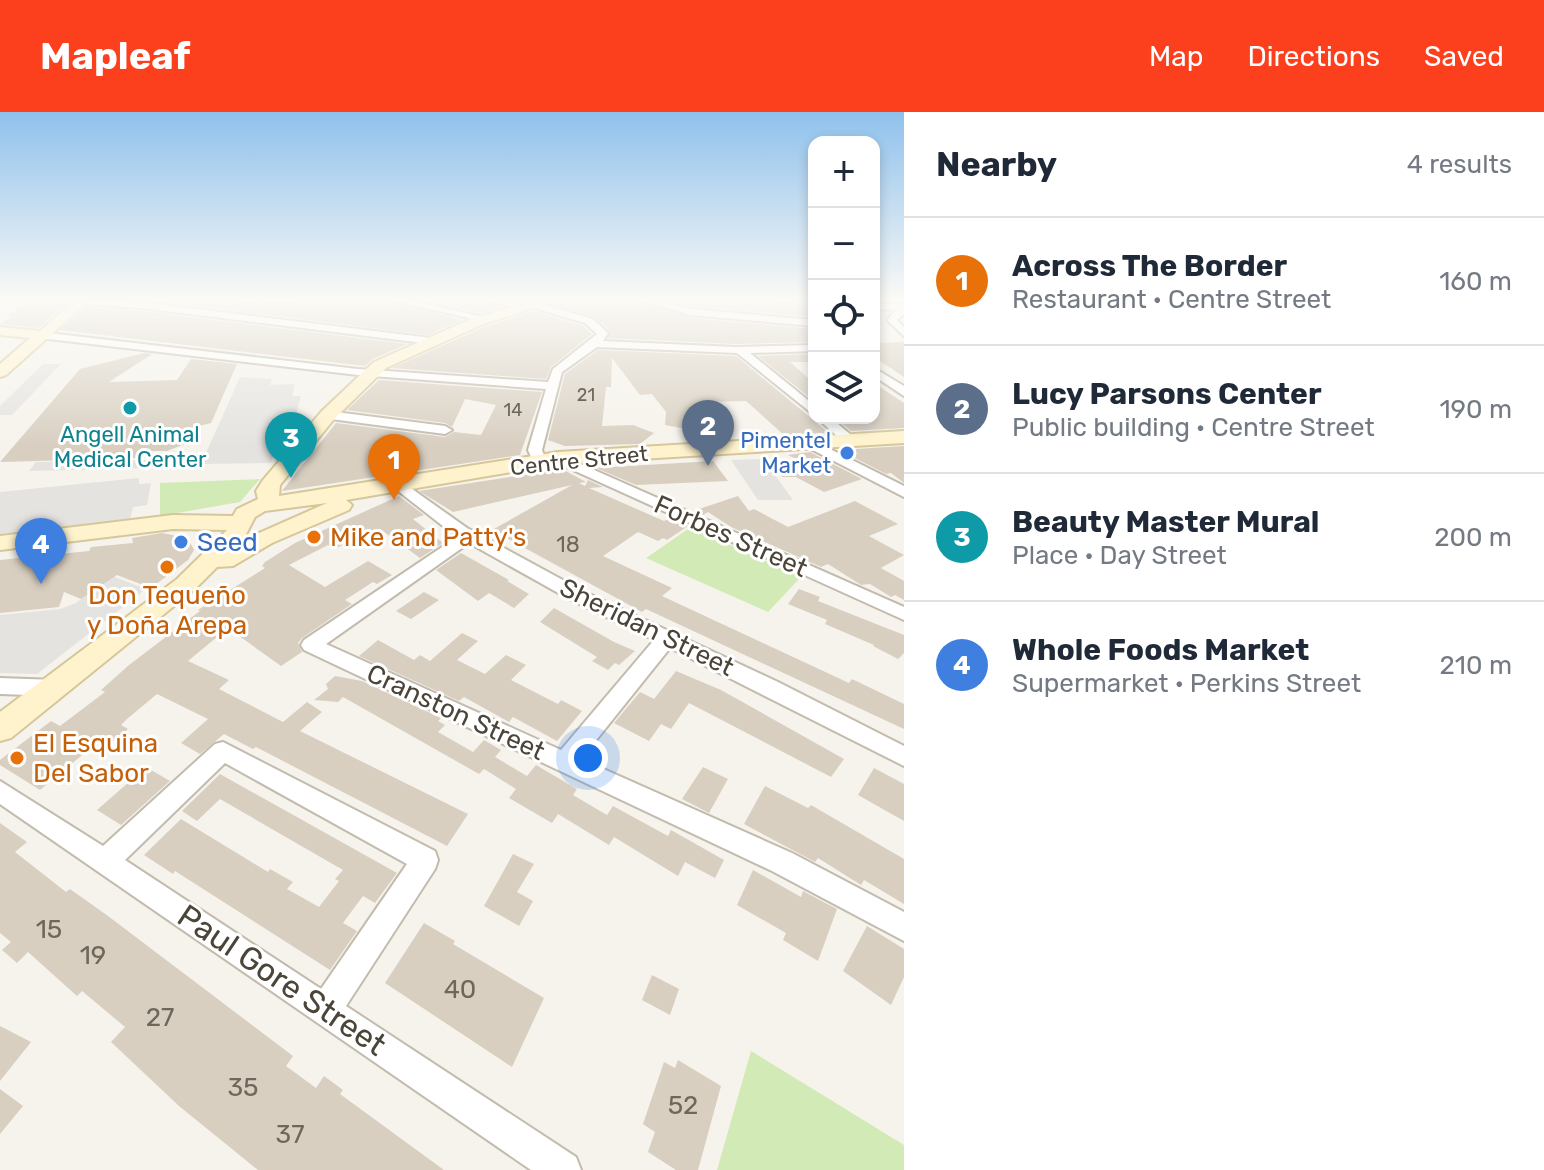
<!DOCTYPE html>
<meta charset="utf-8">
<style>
body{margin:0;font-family:Rubik,sans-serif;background:#f2f2f3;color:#1f2937}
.controls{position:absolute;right:24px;top:24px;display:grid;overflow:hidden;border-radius:16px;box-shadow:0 4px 12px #0003}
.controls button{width:72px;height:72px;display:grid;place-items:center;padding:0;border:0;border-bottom:2px solid #e0e1e3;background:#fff;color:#1f2937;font:40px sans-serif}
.you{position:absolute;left:588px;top:646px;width:28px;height:28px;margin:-20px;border:6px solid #fff;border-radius:50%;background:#1a73e8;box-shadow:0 0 0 12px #1a73e833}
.badge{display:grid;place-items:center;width:52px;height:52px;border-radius:50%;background:#fc3f1d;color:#fff;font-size:26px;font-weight:700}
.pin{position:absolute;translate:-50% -66px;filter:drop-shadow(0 2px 4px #0008)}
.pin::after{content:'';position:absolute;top:42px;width:28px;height:24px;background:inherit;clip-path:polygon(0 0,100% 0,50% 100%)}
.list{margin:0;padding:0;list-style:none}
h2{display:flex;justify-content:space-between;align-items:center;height:104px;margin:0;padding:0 32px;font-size:34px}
h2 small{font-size:26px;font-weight:400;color:#747a83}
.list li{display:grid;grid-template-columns:52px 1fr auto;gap:24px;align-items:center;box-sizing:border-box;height:128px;padding:0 32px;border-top:2px solid #e0e1e3}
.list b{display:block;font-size:30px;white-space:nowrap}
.list p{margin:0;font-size:26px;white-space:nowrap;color:#747a83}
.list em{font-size:26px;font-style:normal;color:#747a83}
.icon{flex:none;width:44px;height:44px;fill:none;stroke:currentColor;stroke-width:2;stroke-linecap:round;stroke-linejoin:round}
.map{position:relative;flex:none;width:904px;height:1058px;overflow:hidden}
header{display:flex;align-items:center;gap:48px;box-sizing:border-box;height:112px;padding:0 40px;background:#fc3f1d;color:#fff}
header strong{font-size:38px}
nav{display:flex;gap:44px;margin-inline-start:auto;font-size:28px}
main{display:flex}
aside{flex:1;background:#fff}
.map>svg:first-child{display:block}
</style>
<header>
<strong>Mapleaf</strong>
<nav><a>Map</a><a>Directions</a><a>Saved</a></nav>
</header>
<main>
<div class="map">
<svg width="904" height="1058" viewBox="0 0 904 1058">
<rect width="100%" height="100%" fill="#f6f3ec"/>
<path fill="#d2eab5" d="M260 367 240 390 160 404V371Z
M691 415 801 465 768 500 646 446Z
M751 939 904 1033V1058H717Z"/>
<path fill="#e5e3e0" d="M43 252H61L12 303H0V294Z
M240 265 272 267 270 273 295 272 292 284H301L287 334 276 335 271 351 201 352Z
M763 347 793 388H758L731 348Z
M151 348 146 356 29 359 36 350Z
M139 366V372L151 371 147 393 133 395 130 408 0 422V380Z
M112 464 146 477 37 562 0 561V503L60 497 76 491Z"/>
<path fill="#d8cfc1" d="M35 187H72L39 216 0 212 12 204 8 203Z
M143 187H222L262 192 269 189 290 191 307 187H383L462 208 428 223Z
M419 187H482L501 195 480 201Z
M564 187H635L690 206 814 217V230L736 232 608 226 610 219 595 205 554 193Z
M666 187H757L800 191 814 194V205L691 194Z
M86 195 141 199 407 232 373 247 365 254 60 218Z
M534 199 583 214 592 222 551 255 546 267 392 256 482 216Z
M904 230V265L874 245V231Z
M598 238 736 244 829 321 784 323 746 289 707 290 729 314 692 318 665 313 666 300 652 282 640 283 612 246 611 275H606L602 314 633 313 654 321 640 332 565 334 548 328 565 262Z
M144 241 152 242 109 270 177 268 191 247 237 252 211 311 199 314 190 330 167 339H144L140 346 0 350 80 257Z
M814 242V250H790L814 271V289L758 244Z
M379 268 542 280 520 343 282 379 336 311 445 325 454 320 481 323 496 293 465 287 452 315 445 311 347 298Z
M874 271 904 291V316L851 319 836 306H874Z
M904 334V371L891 361 886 362 839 338Z
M810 340 862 367 824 380 796 365H782L768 348 796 347 788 343Z
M713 349 728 369 636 373 596 356Z
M562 357 586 370 579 371 585 374 588 368 603 375 589 376 664 409 671 406 688 414 667 428 663 426 658 429 638 420 603 444 672 476 662 484 849 571 852 567 904 592V617L646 497 642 500 492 418 572 373 453 400 419 379Z
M399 384 424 403 413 407 443 431 420 446 380 417 334 437 328 433 289 453 325 475 368 449 392 463 377 472 373 470 345 488 352 492 302 526 298 531 302 540 281 554 228 516 188 549 229 568 219 577 283 610 307 590 322 600 300 619 468 702 447 734 256 635 253 637 224 622 200 642 181 631 208 607 157 582 127 607 121 613 128 617 114 629 105 624 40 678 0 653V648L51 609 60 614 105 580 101 578 129 553 200 499 198 498 265 456 262 454 265 450 295 431Z
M738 384 749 399 754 397 788 415 855 389 898 412 869 424 904 443 881 456 904 469V488L895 483 891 485 870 472 861 473 828 452 821 455 731 415 708 400 703 403 693 399Z
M162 421 188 426 194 438 188 448 151 476 117 463 81 487 64 480 59 495 0 501V448L89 439 91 435 133 431 132 426Z
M461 441 509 468 507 469 529 482 514 496 489 481 478 489 436 458Z
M799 477 820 485 818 489 904 523V541L898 547 873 534 874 533 825 512 827 508 788 492Z
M424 480 439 488 411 507 396 499Z
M554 496 614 530 635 539 619 553 615 551 608 558 592 549 597 545 540 510Z
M462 521 478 529 457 548 485 562 506 543 526 553 511 568 558 592 561 588 582 599 557 629 513 605 509 610 464 585 459 589 359 544 378 528 414 548 420 543 430 549Z
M676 559 721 578 844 647 831 665 689 591 671 617 661 612 649 629 614 611 640 580 654 587Z
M335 564 362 569 441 606 438 609 445 613 438 620 473 640 484 628 501 638 495 645 527 664 536 653 577 677 573 683 607 703 613 694 668 724 671 718 724 748 715 766 685 750 678 764 614 725 609 733 558 702 552 711 509 686 516 677 484 657 479 662 343 585 338 590 314 588 328 577 326 572Z
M146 655 170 669 121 713 97 698Z
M703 655 728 667 709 701 682 687Z
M874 656 904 672V709L858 683Z
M220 662 397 761 375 791 363 784 343 811 357 819 330 858 175 759 173 762 144 743 181 707 268 760 270 757 293 770 287 777 319 795 339 769 335 767 343 758 220 687 197 709 182 699Z
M765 674 808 696 811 693 904 747V792L864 768 861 773 818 746 815 750 744 712Z
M0 711 27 730 15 740 66 780 70 777 108 804 293 944 286 954 316 976 324 964 343 978 340 982 444 1058H258L179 994 111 930 125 915 82 879 77 884 28 840 17 851 2 838 11 830 0 821Z
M513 742 534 752 517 780 533 789 519 814 484 794Z
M753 758 801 785 803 779 837 797 818 849 783 828 786 821 737 793Z
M424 811 455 829 453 832 544 886 512 955 385 871Z
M867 814 904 837V865L891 893 843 859Z
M652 863 679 877 670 903 642 888Z
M0 914 31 930 0 969Z
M678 948 721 974 698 1058H676L648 1040 655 1020 643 1012 664 950 675 956Z
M0 977 23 994 0 1022Z"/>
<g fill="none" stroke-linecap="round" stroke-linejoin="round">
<defs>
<path id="street" d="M79 187 141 190 431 226 436 229 431 232 141 196 82 192Z
M386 187H405L491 207 486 210Z
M485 187H501L529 196 524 199Z
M638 187H654L690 197 814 208V214L690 203Z
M796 187H814V191Z
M534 190 593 207 608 221 603 229 736 235 814 233V239L750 241 814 293V303L737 241 597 235 562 260 542 338 546 349 539 353 534 352 528 338 546 277 358 263 40 226 35 223 40 220 358 257 548 270 553 257 597 222 585 211 531 195Z
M874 191 904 193V202L897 208 904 215V224L887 208 896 198 874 197Z
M874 256 904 274V284L874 264Z
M328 299 445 314 452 318 445 322 323 306V300Z
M817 306H831L858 329 846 332Z
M810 327 904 374V385L805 334V328Z
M558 342 904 495V508L553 349V343Z
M398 367 467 416 583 479 778 570 904 634V654L670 536 581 647 792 741 904 800V829L772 759 304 538 301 533 304 528 457 425 393 375V369ZM469 431 569 487 654 528 561 638 326 532Z
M0 566 56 568 64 571 67 576 64 581 56 584 0 582Z
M223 630 435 739 438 748 435 757 346 894 576 1045 581 1058H531L0 692V669L103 734 215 632ZM225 651 407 752 321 877 125 748Z"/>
<path id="secondary" d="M77 187H91L6 263 0 265V252L30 226 0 223V215L40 219Z
M540 187H561L481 213 386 256 334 307 280 373 279 384 558 340 904 319V331L558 352 346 388 352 393 349 398 272 431 233 454 217 455 195 477 11 626 0 629V600L177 467 227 418 173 417 0 438V424L173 403 233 404 237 397 258 387 256 379 263 368 322 299 374 250 471 207ZM327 391 243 428 255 405 265 399Z"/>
</defs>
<use href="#street" stroke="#c2bbae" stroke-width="4"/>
<use href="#secondary" stroke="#d6c79b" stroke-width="4"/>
<use href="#street" fill="#fff" fill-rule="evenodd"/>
<use href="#secondary" fill="#fff3cd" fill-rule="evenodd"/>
</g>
<linearGradient id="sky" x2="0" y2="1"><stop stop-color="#8fc1ec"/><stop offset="0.56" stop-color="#fbfaf6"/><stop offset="1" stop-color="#fbfaf6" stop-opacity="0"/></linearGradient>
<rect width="904" height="335" fill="url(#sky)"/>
<circle fill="#0f9aa8" stroke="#fff" stroke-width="3" cx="130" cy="296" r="8"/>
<g fill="#3f7fe0" stroke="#fff" stroke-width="3">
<circle cx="847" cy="341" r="8"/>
<circle cx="181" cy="430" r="8"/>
</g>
<g fill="#e8710a" stroke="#fff" stroke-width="3">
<circle cx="314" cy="425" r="8"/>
<circle cx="167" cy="455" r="8"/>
<circle cx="17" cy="646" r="8"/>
</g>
<g text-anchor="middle" stroke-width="6" stroke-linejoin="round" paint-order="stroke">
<g font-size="18" fill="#6e675b">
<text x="586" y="289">21</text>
<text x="513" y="304">14</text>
</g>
<g font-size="22" fill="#0d838f" stroke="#fff">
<text x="130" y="330">Angell Animal<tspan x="130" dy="25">Medical Center</tspan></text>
</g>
<g font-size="22" fill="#366cbe" stroke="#fff" text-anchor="end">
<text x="831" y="336">Pimentel<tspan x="831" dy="25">Market</tspan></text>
</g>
<g font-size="22" fill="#4b4439" stroke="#fff">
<text transform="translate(579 348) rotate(-6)" y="8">Centre Street</text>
</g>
<g font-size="22" fill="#6e675b">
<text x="568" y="440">18</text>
</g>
<g font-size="26" fill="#4b4439" stroke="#fff">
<text transform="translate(731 424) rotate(24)" y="9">Forbes Street</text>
<text transform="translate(647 515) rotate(26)" y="9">Sheridan Street</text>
<text transform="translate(456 600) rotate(25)" y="9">Cranston Street</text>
</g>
<g font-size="26" fill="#c56008" stroke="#fff" text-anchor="start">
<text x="330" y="434">Mike and Patty's</text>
<text x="167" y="492" text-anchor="middle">Don Tequeño<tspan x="167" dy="30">y Doña Arepa</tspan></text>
<text x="33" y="640">El Esquina<tspan x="33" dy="30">Del Sabor</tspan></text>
</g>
<g font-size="26" fill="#366cbe" stroke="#fff" text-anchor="start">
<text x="197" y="439">Seed</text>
</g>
<g font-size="26" fill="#6e675b">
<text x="49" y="826">15</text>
<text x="93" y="852">19</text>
<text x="460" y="886">40</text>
<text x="160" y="914">27</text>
<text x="243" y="984">35</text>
<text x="683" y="1002">52</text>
<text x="290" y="1031">37</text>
</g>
<g font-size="32" fill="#4b4439" stroke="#fff">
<text transform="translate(282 868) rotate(34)" y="11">Paul Gore Street</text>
</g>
</g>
</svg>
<div class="controls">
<button>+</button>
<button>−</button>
<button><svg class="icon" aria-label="locate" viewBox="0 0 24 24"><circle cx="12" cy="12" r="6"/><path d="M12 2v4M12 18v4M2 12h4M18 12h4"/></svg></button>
<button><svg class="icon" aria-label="layers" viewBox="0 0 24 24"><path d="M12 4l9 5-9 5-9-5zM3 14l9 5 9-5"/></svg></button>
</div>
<div class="you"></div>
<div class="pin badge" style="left:394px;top:388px;background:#e8710a">1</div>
<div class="pin badge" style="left:708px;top:354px;background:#5c6f8a">2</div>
<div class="pin badge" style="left:291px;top:366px;background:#0f9aa8">3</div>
<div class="pin badge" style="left:41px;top:472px;background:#3f7fe0">4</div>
</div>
<aside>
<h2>Nearby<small>4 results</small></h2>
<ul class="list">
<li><span class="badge" style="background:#e8710a">1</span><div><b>Across The Border</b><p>Restaurant · Centre Street</p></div><em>160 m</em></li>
<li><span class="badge" style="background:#5c6f8a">2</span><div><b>Lucy Parsons Center</b><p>Public building · Centre Street</p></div><em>190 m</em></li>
<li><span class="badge" style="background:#0f9aa8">3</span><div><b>Beauty Master Mural</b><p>Place · Day Street</p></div><em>200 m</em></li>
<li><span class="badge" style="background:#3f7fe0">4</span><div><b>Whole Foods Market</b><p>Supermarket · Perkins Street</p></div><em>210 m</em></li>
</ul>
</aside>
</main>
